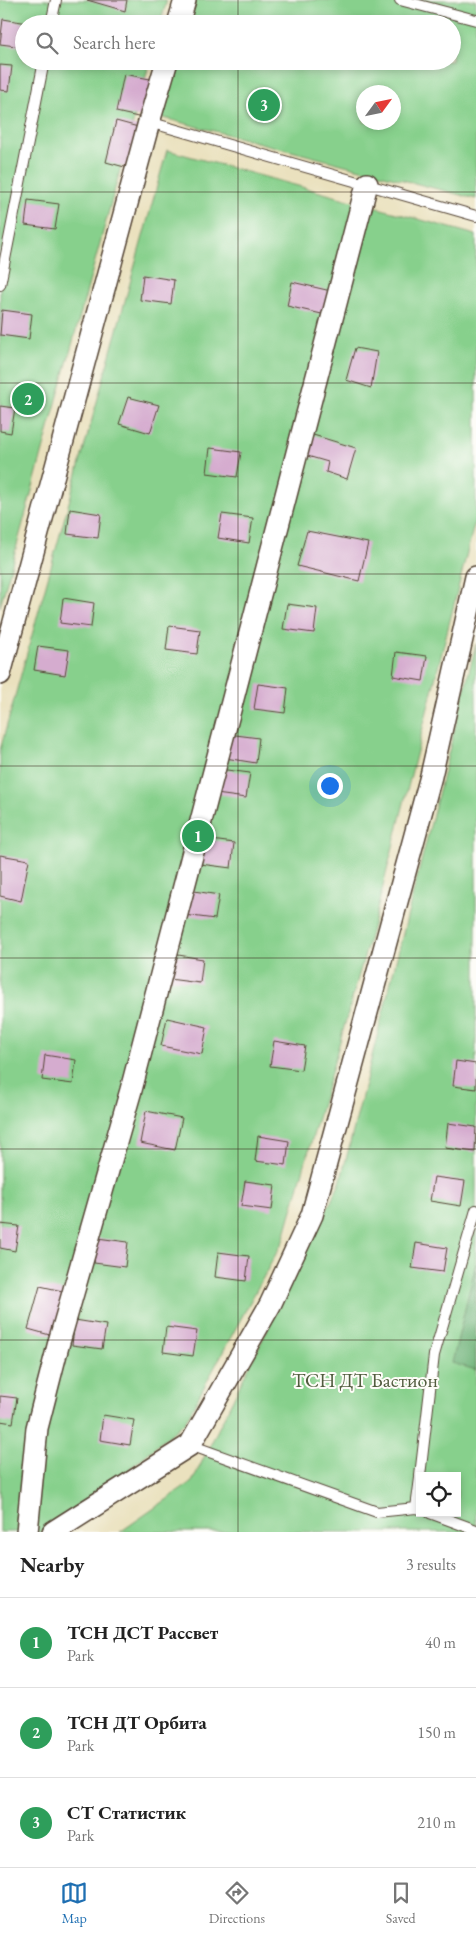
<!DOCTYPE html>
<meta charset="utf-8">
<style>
body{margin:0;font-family:"EB Garamond",serif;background:#f2f2f2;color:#222}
.controls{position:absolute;right:15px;bottom:15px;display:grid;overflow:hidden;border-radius:0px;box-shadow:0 2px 8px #0003}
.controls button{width:45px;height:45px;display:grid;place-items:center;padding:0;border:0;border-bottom:1px solid #e0e0e0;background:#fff;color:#222;font:25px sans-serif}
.compass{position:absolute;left:356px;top:85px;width:45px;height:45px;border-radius:50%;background:#fff;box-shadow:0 2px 8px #0003;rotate:57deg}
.you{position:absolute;left:329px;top:785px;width:18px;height:18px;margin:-12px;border:4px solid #fff;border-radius:50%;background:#1a73e8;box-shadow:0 0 0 8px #1a73e833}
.badge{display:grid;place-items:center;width:32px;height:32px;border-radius:50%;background:#1f6fb2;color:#fff;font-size:16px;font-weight:700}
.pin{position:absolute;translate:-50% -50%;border:2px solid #fff;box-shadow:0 1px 5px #0006}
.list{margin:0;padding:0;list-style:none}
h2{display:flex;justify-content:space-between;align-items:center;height:65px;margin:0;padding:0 20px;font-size:21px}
h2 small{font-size:16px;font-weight:400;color:#767676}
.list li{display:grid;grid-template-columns:32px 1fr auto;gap:15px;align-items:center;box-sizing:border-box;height:90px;padding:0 20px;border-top:1px solid #e0e0e0}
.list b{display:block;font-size:19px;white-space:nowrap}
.list p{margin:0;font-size:16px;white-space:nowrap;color:#767676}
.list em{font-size:16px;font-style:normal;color:#767676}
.icon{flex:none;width:28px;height:28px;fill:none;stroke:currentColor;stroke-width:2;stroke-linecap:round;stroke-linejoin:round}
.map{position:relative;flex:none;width:476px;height:1532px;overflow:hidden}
.search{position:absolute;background:#fff;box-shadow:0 2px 8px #0003;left:15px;right:15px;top:15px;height:55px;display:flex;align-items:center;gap:12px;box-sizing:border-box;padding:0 18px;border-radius:28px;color:#767676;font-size:19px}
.sheet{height:335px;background:#fff}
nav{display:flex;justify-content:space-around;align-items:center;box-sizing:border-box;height:70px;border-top:1px solid #e0e0e0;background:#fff;font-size:14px;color:#767676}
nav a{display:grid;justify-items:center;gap:2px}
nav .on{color:#1f6fb2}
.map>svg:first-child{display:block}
</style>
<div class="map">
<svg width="476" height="1532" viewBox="0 0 476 1532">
<rect width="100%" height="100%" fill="#fdfcf7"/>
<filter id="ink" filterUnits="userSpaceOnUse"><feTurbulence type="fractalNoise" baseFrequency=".02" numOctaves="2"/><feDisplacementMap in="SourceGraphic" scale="10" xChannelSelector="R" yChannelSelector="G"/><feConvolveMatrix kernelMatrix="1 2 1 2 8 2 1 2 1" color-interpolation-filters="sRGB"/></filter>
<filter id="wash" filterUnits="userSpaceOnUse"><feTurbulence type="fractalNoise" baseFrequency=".0096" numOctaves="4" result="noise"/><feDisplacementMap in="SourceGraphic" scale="20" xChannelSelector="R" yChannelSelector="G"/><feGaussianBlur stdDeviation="1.12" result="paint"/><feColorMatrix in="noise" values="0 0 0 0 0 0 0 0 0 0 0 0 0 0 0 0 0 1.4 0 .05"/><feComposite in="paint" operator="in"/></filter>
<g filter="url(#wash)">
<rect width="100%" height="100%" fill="#eae1be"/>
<path fill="#87d08c" stroke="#617d55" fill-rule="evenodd" d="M0 0H167L160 24H24V61H150L0 607Z
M195 0H476V199L160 117 177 61H452V24H188ZM364 92H394V122H364Z
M167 150 476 235V517L374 922 283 1241 185 1422 55 1532H0V750Z
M476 644V1532H120L192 1482 340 1183ZM420 1476H457V1513H420Z"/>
<path fill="#6db278" stroke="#546e4b" d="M476 1263V1370L452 1363Z"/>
<g id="blocks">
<path fill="#d5accf" d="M87 0H127L125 11Z
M3 19 28 23 24 24V47L0 44Z
M0 65 12 66 9 91 0 90Z
M124 74 155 80 147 119 116 112Z
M116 121 142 128 132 169 106 162Z
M28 200 59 204 55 229 25 225Z
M143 275 174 280 171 304 140 300Z
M292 282 331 291 326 315 287 306Z
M2 310 32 314 29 339 0 335Z
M355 348 377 352 371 388 346 380Z
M128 397 159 405 150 433 119 424Z
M0 406 15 408 11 433 0 431Z
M310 434 356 448 347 479 326 472 328 462 304 455Z
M210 448 241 452 237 477 207 473Z
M70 509 101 514 98 538 67 534Z
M222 514 253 518 249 543 218 538Z
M307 531 368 543 359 581 297 566Z
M63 598 94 603 91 627 60 623Z
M287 604 317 608 314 633 283 629Z
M169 626 200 630 197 654 166 650Z
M38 646 69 650 65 675 34 670Z
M396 652 427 656 423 681 393 676Z
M258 684 288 688 285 713 254 709Z
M228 734 259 738 256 763 225 758Z
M219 769 250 773 246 798 216 794Z
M204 839 234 843 231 868 200 864Z
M0 855 29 860 21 901 0 896Z
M188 890 219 895 215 919 184 915Z
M172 954 203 959 200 983 169 979Z
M167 1018 207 1027 202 1054 161 1046Z
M274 1041 305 1046 301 1070 270 1066Z
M45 1055 76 1060 73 1084 42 1080Z
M456 1061 476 1064V1089L453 1086Z
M146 1111 182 1118 175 1150 140 1143Z
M448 1123 476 1127 475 1152 445 1148Z
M258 1136 289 1141 286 1165 255 1161Z
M434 1177 465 1181 461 1206 430 1201Z
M245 1181 275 1185 272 1210 241 1206Z
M0 1224 19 1226 15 1251 0 1248Z
M97 1238 128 1242 125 1267 94 1263Z
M416 1243 447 1248 443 1272 412 1268Z
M218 1252 249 1256 246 1281 215 1277Z
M40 1286 67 1292 57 1337 28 1329Z
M75 1320 106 1325 102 1349 72 1345Z
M166 1327 197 1331 193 1356 163 1352Z
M0 1396 17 1398 13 1423 0 1421Z
M103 1415 134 1420 130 1445 100 1440Z"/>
</g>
</g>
<g filter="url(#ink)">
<use href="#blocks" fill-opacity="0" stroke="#554536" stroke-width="1"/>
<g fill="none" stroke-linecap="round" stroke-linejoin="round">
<defs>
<path id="lane" d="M400 0 476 20
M51 24 56 0
M149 122 476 216
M0 285 44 61
M190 1445 377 1512 416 1508 420 1509
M420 1476 434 1355 476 1210
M416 1508 420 1478
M430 1513 476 1530"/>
<path id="street" d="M178 24 185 0
M0 674 149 122 167 61
M27 1532 37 1428 59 1342 131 1090 367 184
M53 1532 190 1445 270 1305 312 1215 431 776 476 577"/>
</defs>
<use href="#lane" stroke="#554536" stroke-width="12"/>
<use href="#street" stroke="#554536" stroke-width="24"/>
<use href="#lane" stroke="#fff" stroke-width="10"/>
<use href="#street" stroke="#fff" stroke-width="21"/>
</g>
</g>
<path fill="none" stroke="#3b2a1e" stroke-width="1" stroke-opacity="0.55" d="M238 0V24M238 61V1532M0 192H476M0 383H476M0 574H476M0 766H476M0 958H476M0 1149H476M0 1340H476"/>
<g text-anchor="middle" stroke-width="4" stroke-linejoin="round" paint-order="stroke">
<g font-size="20" fill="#525c3f" stroke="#fdfcf7">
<text x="365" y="1387">ТСН ДТ Бастион</text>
</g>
</g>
</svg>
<div class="controls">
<button><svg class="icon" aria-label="locate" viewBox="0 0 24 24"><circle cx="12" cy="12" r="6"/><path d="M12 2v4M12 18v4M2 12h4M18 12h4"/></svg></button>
</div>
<svg class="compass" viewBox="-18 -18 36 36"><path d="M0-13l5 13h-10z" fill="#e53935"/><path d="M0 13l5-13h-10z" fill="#767676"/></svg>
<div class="you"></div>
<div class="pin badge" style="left:198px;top:836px;background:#2e9e5b">1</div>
<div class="pin badge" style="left:28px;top:399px;background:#2e9e5b">2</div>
<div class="pin badge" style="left:264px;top:105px;background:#2e9e5b">3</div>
<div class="search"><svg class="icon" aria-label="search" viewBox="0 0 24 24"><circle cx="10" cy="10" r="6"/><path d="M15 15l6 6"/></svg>Search here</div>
</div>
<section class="sheet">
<h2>Nearby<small>3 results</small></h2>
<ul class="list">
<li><span class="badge" style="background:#2e9e5b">1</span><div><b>ТСН ДСТ Рассвет</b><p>Park</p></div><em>40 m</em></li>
<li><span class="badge" style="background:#2e9e5b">2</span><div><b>ТСН ДТ Орбита</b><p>Park</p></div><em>150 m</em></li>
<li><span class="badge" style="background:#2e9e5b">3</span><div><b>СТ Статистик</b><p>Park</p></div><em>210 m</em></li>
</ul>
</section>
<nav>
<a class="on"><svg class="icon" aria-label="map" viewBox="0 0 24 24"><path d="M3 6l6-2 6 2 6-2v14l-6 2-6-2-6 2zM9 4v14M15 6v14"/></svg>Map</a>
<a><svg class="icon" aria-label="directions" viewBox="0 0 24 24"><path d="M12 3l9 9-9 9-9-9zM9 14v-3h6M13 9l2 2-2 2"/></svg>Directions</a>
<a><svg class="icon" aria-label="saved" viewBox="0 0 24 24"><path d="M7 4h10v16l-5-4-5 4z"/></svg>Saved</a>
</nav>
